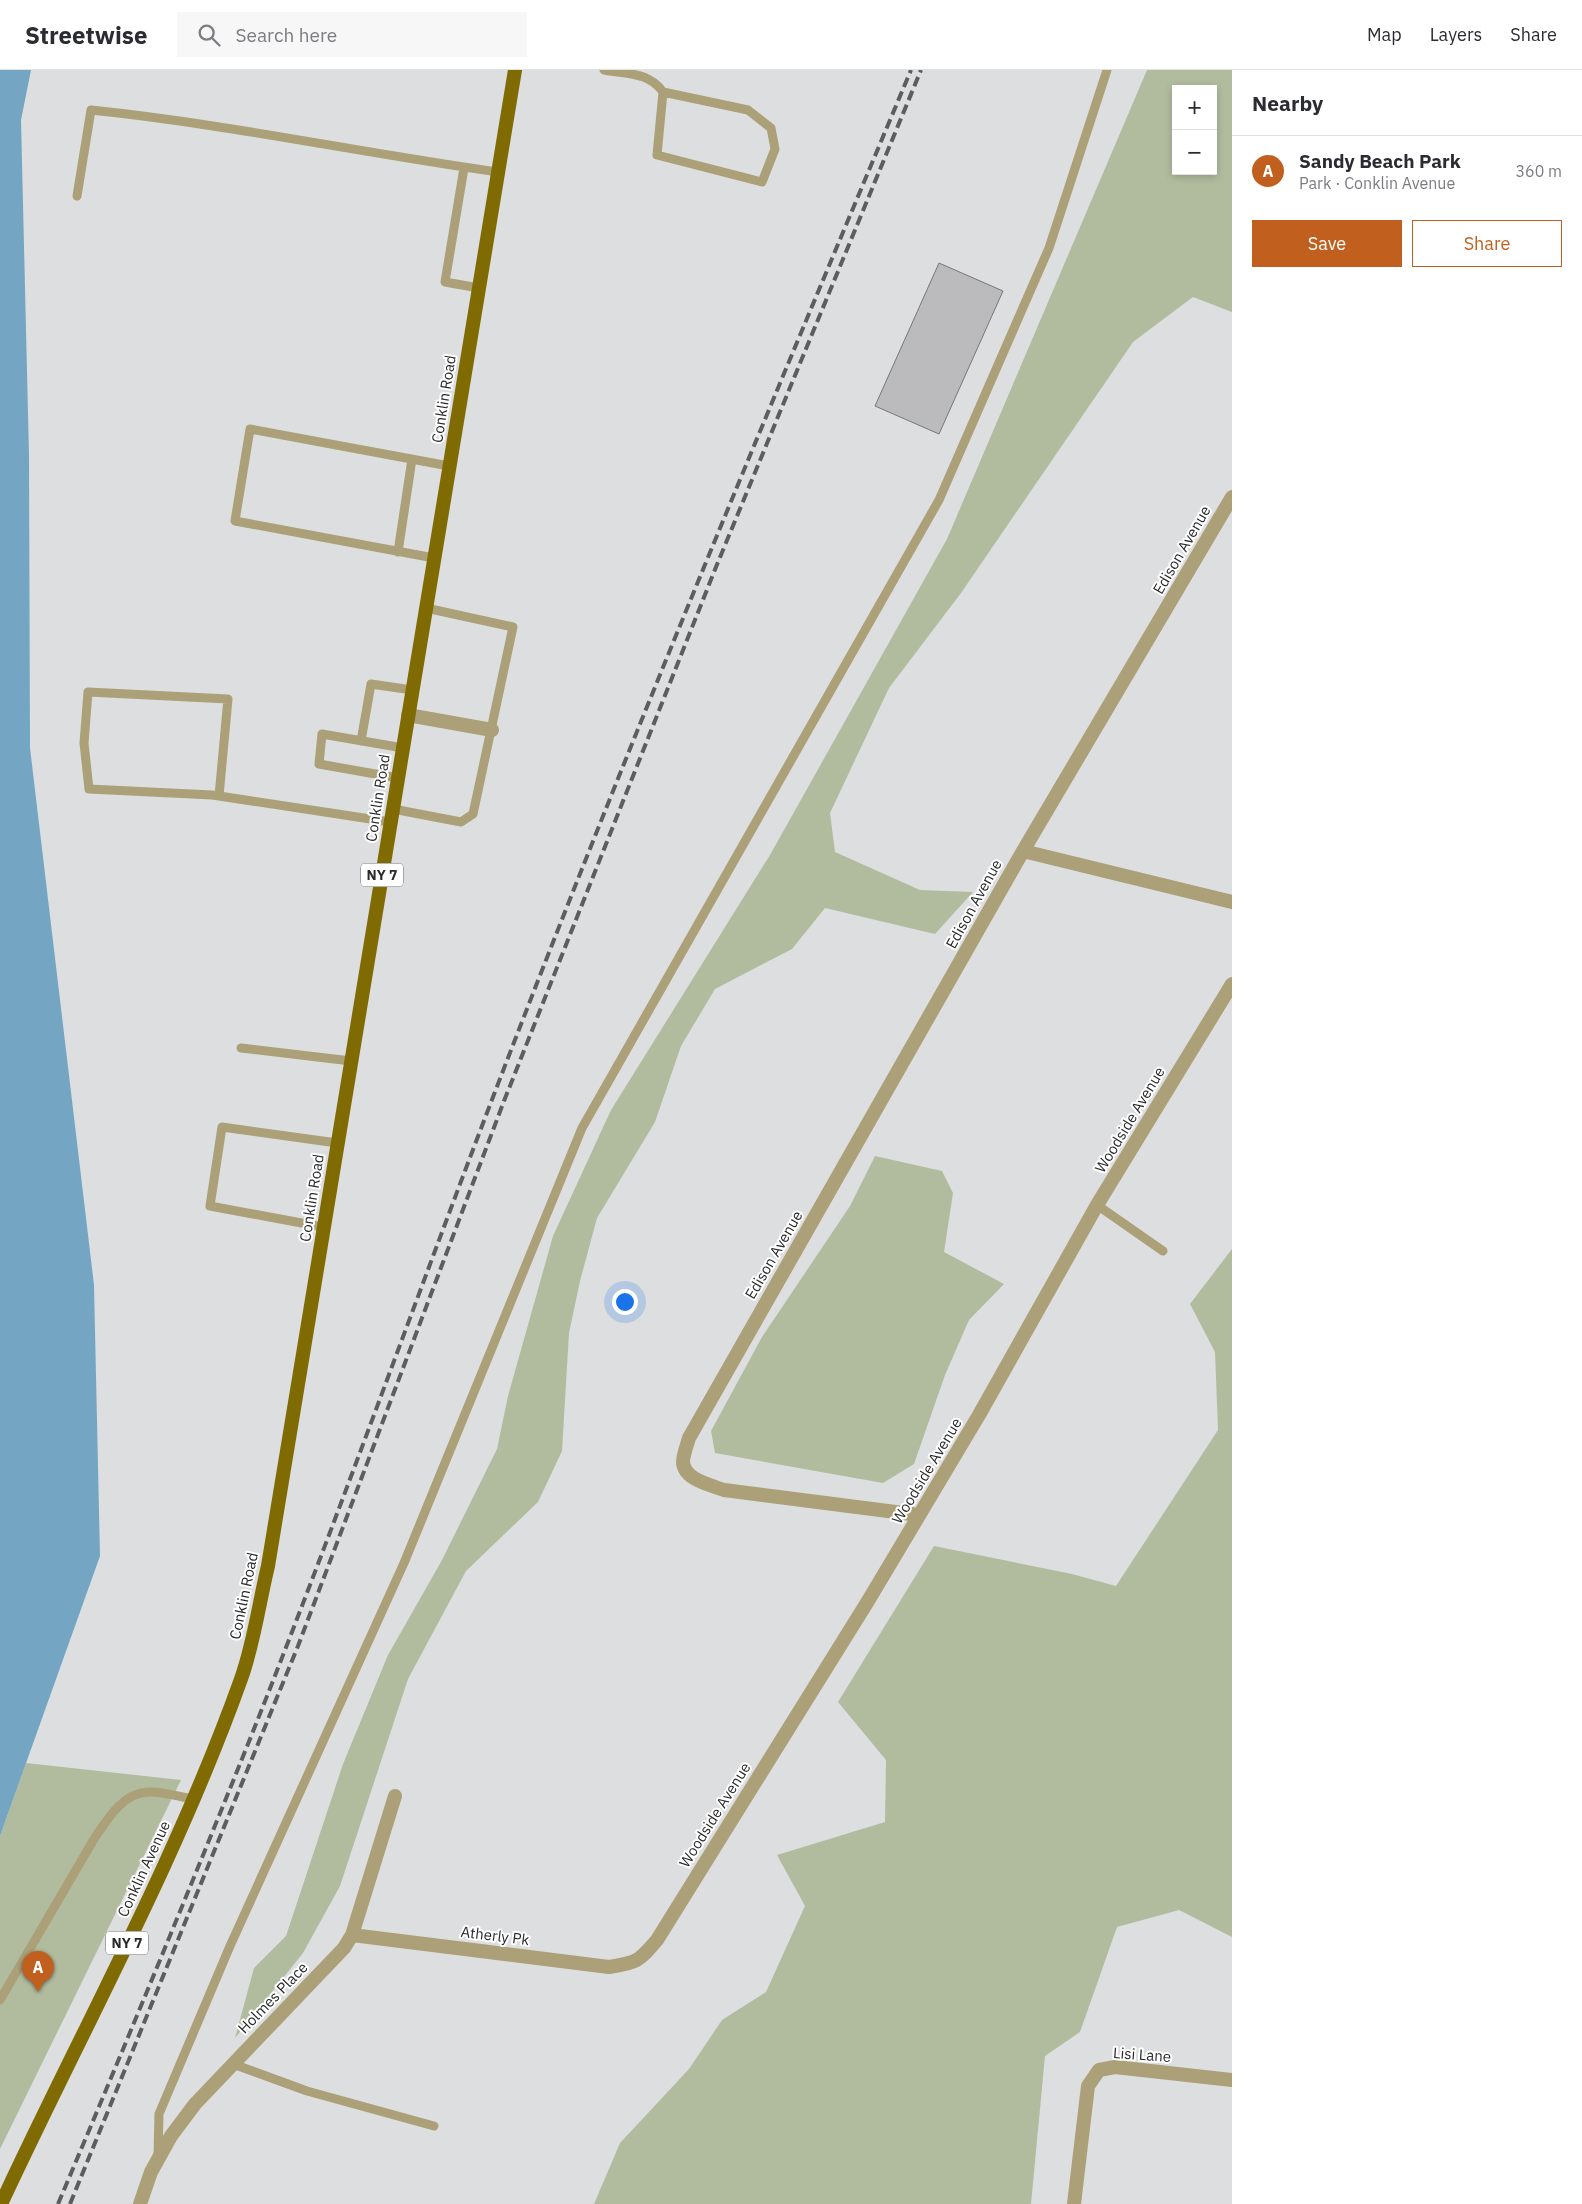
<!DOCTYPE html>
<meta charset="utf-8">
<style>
body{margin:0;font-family:"IBM Plex Sans",sans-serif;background:#f7f7f7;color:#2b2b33}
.controls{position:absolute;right:15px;top:15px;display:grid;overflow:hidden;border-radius:0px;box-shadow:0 2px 8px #0003}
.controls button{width:45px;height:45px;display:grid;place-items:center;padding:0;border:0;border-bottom:1px solid #e1e1e2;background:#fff;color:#2b2b33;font:25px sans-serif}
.you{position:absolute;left:624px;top:1231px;width:18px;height:18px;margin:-12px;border:4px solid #fff;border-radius:50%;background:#1a73e8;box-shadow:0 0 0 8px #1a73e833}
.badge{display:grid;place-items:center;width:32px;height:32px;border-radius:50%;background:#c1601e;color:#fff;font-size:16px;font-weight:700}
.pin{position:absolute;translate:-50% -41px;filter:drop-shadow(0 1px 2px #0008)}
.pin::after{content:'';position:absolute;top:26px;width:18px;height:15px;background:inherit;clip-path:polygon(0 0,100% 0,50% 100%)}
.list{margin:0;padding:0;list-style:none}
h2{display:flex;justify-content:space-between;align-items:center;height:65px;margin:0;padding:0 20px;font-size:21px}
h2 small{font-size:16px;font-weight:400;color:#7c7c81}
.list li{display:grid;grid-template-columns:32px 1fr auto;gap:15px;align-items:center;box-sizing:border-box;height:70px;padding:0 20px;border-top:1px solid #e1e1e2}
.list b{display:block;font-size:19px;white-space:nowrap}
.list p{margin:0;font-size:16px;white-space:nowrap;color:#7c7c81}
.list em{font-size:16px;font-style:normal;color:#7c7c81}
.actions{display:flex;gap:10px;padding:15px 20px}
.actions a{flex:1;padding:11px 0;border:1px solid #c1601e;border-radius:0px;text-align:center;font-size:18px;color:#c1601e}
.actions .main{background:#c1601e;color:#fff}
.icon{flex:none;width:28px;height:28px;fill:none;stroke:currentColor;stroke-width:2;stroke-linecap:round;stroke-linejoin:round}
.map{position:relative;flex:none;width:1232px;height:2134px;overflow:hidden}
header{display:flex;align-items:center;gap:30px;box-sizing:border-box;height:70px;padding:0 25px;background:#fff;border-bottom:1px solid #e1e1e2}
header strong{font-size:24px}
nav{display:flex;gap:28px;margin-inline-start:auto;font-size:18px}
.search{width:350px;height:45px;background:#f7f7f7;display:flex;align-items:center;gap:12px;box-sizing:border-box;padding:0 18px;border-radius:0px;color:#7c7c81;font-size:19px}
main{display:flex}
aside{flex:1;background:#fff}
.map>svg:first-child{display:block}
</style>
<header>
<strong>Streetwise</strong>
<div class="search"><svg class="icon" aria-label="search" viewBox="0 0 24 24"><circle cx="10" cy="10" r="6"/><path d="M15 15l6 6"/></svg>Search here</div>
<nav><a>Map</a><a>Layers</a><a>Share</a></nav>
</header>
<main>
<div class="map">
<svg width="1232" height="2134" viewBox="0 0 1232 2134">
<rect width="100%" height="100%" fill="#dddee0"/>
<path fill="#b1bc9f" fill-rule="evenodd" d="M1147 0H1232V242L1193 227 1133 272 961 523 889 618 830 743 835 782 920 820 973 822 935 864 825 838 792 879 715 919 681 976 655 1052 597 1148 580 1211 569 1263 562 1381 538 1432 466 1501 408 1609 340 1816 303 1883 235 1968 254 1898 286 1866 343 1694 388 1585 442 1490 497 1379 508 1326 553 1166 611 1040 770 785 947 469ZM1176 19H1213V101H1176Z
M875 1086 942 1101 953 1123 944 1182 1004 1214 969 1250 945 1305 914 1394 883 1413 715 1383 711 1361 762 1267 850 1136Z
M1232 1179V1867L1179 1840 1117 1857 1080 1962 1045 1986 1031 2134H594L620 2073 689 1999 722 1950 766 1922 805 1836 777 1785 885 1752 886 1690 838 1632 934 1476 1072 1504 1116 1516 1218 1360 1215 1282 1190 1234Z
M26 1693 181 1710 0 2079V1766Z"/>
<path fill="#74a6c3" d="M0 0H31L21 50 29 385 30 678 94 1215 100 1486 0 1766Z"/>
<path fill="#bbbbbd" stroke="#777778" d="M939 193 1003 221 939 364 875 336Z"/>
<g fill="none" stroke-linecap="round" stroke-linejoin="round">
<path stroke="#aba077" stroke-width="9" d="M604 0C627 4 649 2 663 22L657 85 762 112 775 79 771 58 748 40 663 22
M464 98 445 212 479 218
M77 126 91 40C227 54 362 83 498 102
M398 482 412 389
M434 488 235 451 250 359 449 396
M361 671 371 614 412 620
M398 708 319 694 322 664 403 678
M219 726 228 629 88 622 84 673 89 719 212 725 219 726 390 752
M393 739 461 752 473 744 513 557 426 538
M241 978 351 991
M1097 1135 1163 1181
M323 1157 210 1136 222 1057 337 1073
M0 1930 94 1769C107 1750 122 1723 148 1722 163 1721 179 1727 194 1729
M233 1994 307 2021 434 2056
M158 2086 159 2044 230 1876 404 1493 582 1058 939 430 1049 178 1107 0"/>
<path stroke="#aba077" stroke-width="14" d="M408 645 492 660
M1023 781 1232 832
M919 1445 724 1420C711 1415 684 1410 683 1392 683 1385 687 1375 689 1368L1023 781 1232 427
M352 1865 609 1897C637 1893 639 1891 657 1870L868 1531 979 1345 1097 1135 1232 914
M140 2134 151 2102 171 2066 195 2034 344 1878 352 1865 395 1726
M1074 2134 1088 2016 1099 2000 1115 1997 1232 2010"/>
<path stroke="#7f6b01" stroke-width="14" d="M1 2134C82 1960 176 1791 241 1609 254 1573 259 1533 268 1496L515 0"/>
<path stroke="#5d5d5f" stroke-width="4" stroke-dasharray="10 5" stroke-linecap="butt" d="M58 2134C124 1978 189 1821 252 1664 336 1453 412 1239 493 1027 625 682 768 341 911 0
M70 2134 298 1576 504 1031 716 497 921 0"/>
</g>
<g text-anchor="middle" stroke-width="4" stroke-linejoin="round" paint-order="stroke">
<g fill="#fff" stroke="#6a6a6b" stroke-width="1">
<rect x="361" y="793.5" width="42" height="23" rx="4"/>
<rect x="106" y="1861.5" width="42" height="23" rx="4"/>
</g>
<g font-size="14" font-weight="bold" fill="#2a2a2b">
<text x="382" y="810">NY 7</text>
<text x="127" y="1878">NY 7</text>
</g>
<g font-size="15" fill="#2a2a2b" stroke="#fff">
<text transform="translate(444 329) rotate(-81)" y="5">Conklin Road</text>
<text transform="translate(1182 480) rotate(-60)" y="5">Edison Avenue</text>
<text transform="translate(378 728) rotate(-81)" y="5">Conklin Road</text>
<text transform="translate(974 834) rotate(-61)" y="5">Edison Avenue</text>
<text transform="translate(1130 1050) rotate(-59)" y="5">Woodside Avenue</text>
<text transform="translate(312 1128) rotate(-81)" y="5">Conklin Road</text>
<text transform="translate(774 1185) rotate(-60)" y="5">Edison Avenue</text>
<text transform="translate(927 1401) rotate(-59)" y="5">Woodside Avenue</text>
<text transform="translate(244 1526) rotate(-78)" y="5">Conklin Road</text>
<text transform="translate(715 1745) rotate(-58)" y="5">Woodside Avenue</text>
<text transform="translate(144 1799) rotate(-65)" y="5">Conklin Avenue</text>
<text transform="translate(495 1866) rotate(7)" y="5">Atherly Pk</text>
<text transform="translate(273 1928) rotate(-46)" y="5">Holmes Place</text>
<text transform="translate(1142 1985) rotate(4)" y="5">Lisi Lane</text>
</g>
</g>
</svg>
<div class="controls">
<button>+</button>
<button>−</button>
</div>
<div class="you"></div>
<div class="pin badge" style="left:38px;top:1922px">A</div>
</div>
<aside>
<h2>Nearby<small></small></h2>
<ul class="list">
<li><span class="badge">A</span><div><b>Sandy Beach Park</b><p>Park · Conklin Avenue</p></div><em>360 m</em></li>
</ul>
<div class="actions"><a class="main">Save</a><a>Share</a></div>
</aside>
</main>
